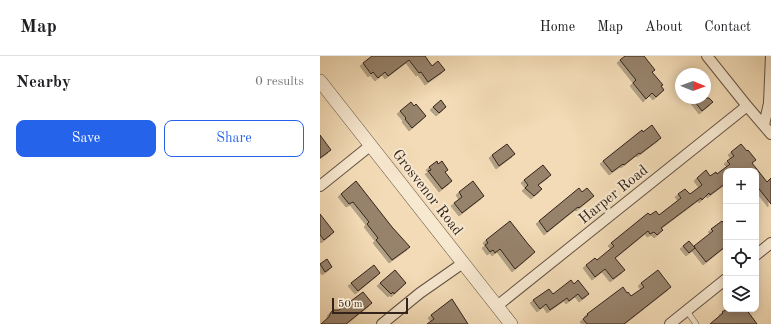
<!DOCTYPE html>
<meta charset="utf-8">
<style>
body{margin:0;font-family:"Old Standard TT",serif;background:#f2f2f2;color:#202124}
.controls{position:absolute;right:12px;bottom:12px;display:grid;overflow:hidden;border-radius:8px;box-shadow:0 2px 10px #0003}
.controls button{width:36px;height:36px;display:grid;place-items:center;padding:0;border:0;border-bottom:1px solid #e0e0e0;background:#fff;color:#202124;font:20px sans-serif}
.compass{position:absolute;left:355px;top:12px;width:36px;height:36px;border-radius:50%;background:#fff;box-shadow:0 2px 10px #0003;rotate:91deg}
.scale{position:absolute;left:12px;bottom:10px;width:76px;box-sizing:border-box;padding-left:4px;border:2px solid #34231b;border-top:0;font-size:11px;line-height:14px;white-space:nowrap;color:#34231b;-webkit-text-stroke:3px #f7e8d0;paint-order:stroke}
.list{margin:0;padding:0;list-style:none}
h2{display:flex;justify-content:space-between;align-items:center;height:52px;margin:0;padding:0 16px;font-size:17px}
h2 small{font-size:13px;font-weight:400;color:#757577}
.actions{display:flex;gap:8px;padding:12px 16px}
.actions a{flex:1;padding:9px 0;border:1px solid #2563eb;border-radius:8px;text-align:center;font-size:14px;color:#2563eb}
.actions .main{background:#2563eb;color:#fff}
.icon{flex:none;width:22px;height:22px;fill:none;stroke:currentColor;stroke-width:2;stroke-linecap:round;stroke-linejoin:round}
.map{position:relative;flex:none;width:451px;height:268px;overflow:hidden}
header{display:flex;align-items:center;gap:24px;box-sizing:border-box;height:56px;padding:0 20px;background:#fff;border-bottom:1px solid #e0e0e0}
header strong{font-size:19px}
nav{display:flex;gap:22px;margin-inline-start:auto;font-size:14px}
main{display:flex}
aside{flex:1;background:#fff}
.map>svg:first-child{display:block}
</style>
<header>
<strong>Map</strong>
<nav><a>Home</a><a>Map</a><a>About</a><a>Contact</a></nav>
</header>
<main>
<aside>
<h2>Nearby<small>0 results</small></h2>
<ul class="list">
</ul>
<div class="actions"><a class="main">Save</a><a>Share</a></div>
</aside>
<div class="map">
<svg width="451" height="268" viewBox="0 0 451 268">
<defs>
<filter id="shadow"><feDropShadow dx="-3" dy="3" stdDeviation="0" flood-color="#0004"/></filter>
</defs>
<rect width="100%" height="100%" fill="#f2dbb6"/>
<filter id="stains"><feTurbulence type="fractalNoise" baseFrequency=".005" numOctaves="4"/><feColorMatrix values="0 0 0 0 .2 0 0 0 0 .09 0 0 0 0 .02 0 0 0 .5 -.17"/></filter>
<radialGradient id="worn" r=".72"><stop offset=".6" stop-color="#630" stop-opacity="0"/><stop offset="1" stop-color="#630" stop-opacity=".3"/></radialGradient>
<path fill="#97836c" stroke="#34231b" filter="url(#shadow)" d="M52 0H105L112 10 118 5 125 14 108 26 101 16 99 17 89 4 68 20 65 16 58 22 53 16 51 18 43 7Z
M305 0H324L335 14 332 16 343 29 341 30 344 34 336 41 332 37 326 43 313 27 316 24 300 4Z
M372 42H389L393 46 382 55Z
M121 44 126 51 119 57 113 51Z
M91 46 94 50 96 48 106 60 92 72 85 63 86 62 80 55Z
M332 69 341 82 320 98 319 97 304 109 303 108 292 116 283 105 322 74 323 76Z
M0 79 11 94 0 102Z
M187 88 195 98 179 110 172 99Z
M421 88 427 95 428 94 436 104 432 107 447 126 451 122V148L436 129V115H406V127L390 139 389 137 382 144 381 142 341 172 343 174 337 179 334 176 330 178 328 175 295 202 305 214 293 223 285 213 275 221 266 209 275 202 277 204 294 190 291 187 328 157 330 159 336 155 339 159 361 142 358 138 365 133 370 138 382 129 377 122 386 114 390 120 396 116 397 118 410 108 407 105 414 100 411 96Z
M117 105 118 108 122 105 128 114 125 116 132 125 122 133 108 115 111 114 109 111Z
M223 109 231 119 218 129 222 133 214 140 205 132 208 129 204 124Z
M36 125 72 171 90 191 72 204 56 184 58 182 47 168 49 166 33 146 29 148 21 138Z
M153 125 164 140 142 157 134 147 142 141 139 136Z
M259 132 262 136 267 132 274 140 259 152 258 151 227 176 219 165Z
M0 158 14 176 4 184 0 179Z
M190 165 208 188 215 196 195 213 180 193 175 197 173 194 170 196 165 189 168 187 166 184Z
M402 165 406 170V190L386 206 375 192 369 197 363 190 369 185 375 192 374 190 393 175 391 173Z
M7 203 12 211 5 216 0 208Z
M54 209 60 217 38 235 31 227Z
M75 214 86 227 74 238 73 236 71 238 60 227Z
M338 214 351 231 304 268H267L263 263 268 259 267 258 303 231 307 237 308 236 311 240 324 231 321 227Z
M251 224 254 228 258 224 269 238 262 243 258 238 249 245 247 242 230 254 226 248 220 253 213 244 229 233 233 238Z
M43 236 52 247 26 268H1L9 261 11 256 14 254H19Z
M132 243 148 268H107L114 263 111 259Z
M407 253H426L437 268H390L403 257 402 256Z"/>
<g fill="none" stroke-linecap="round" stroke-linejoin="round">
<defs>
<path id="service" d="M367 255 376 268"/>
<path id="minor" d="M387 0 427 50 451 78
M444 69 449 47 451 0
M0 130 51 89
M436 199 451 187
M177 250 427 50
M62 268 100 237 143 207
M350 268 406 223"/>
<path id="tertiary" d="M0 25 191 268"/>
</defs>
<use href="#service" stroke="#645142" stroke-width="6"/>
<use href="#minor" stroke="#645142" stroke-width="12"/>
<use href="#tertiary" stroke="#645142" stroke-width="14"/>
<use href="#service" stroke="#f7e8d0" stroke-width="5"/>
<use href="#minor" stroke="#f7e8d0" stroke-width="10"/>
<use href="#tertiary" stroke="#f7e8d0" stroke-width="13"/>
</g>
<g text-anchor="middle" stroke-width="4" stroke-linejoin="round" paint-order="stroke">
<g font-size="15" fill="#34231b" stroke="#f7e8d0">
<text transform="translate(108 136) rotate(52)" y="5">Grosvenor Road</text>
<text transform="translate(293 138) rotate(-39)" y="5">Harper Road</text>
</g>
</g>
<rect width="100%" height="100%" filter="url(#stains)"/>
<rect width="100%" height="100%" fill="url(#worn)"/>
</svg>
<div class="controls">
<button>+</button>
<button>−</button>
<button><svg class="icon" aria-label="locate" viewBox="0 0 24 24"><circle cx="12" cy="12" r="6"/><path d="M12 2v4M12 18v4M2 12h4M18 12h4"/></svg></button>
<button><svg class="icon" aria-label="layers" viewBox="0 0 24 24"><path d="M12 4l9 5-9 5-9-5zM3 14l9 5 9-5"/></svg></button>
</div>
<svg class="compass" viewBox="-18 -18 36 36"><path d="M0-13l5 13h-10z" fill="#e53935"/><path d="M0 13l5-13h-10z" fill="#757577"/></svg>
<div class="scale">50 m</div>
</div>
</main>
